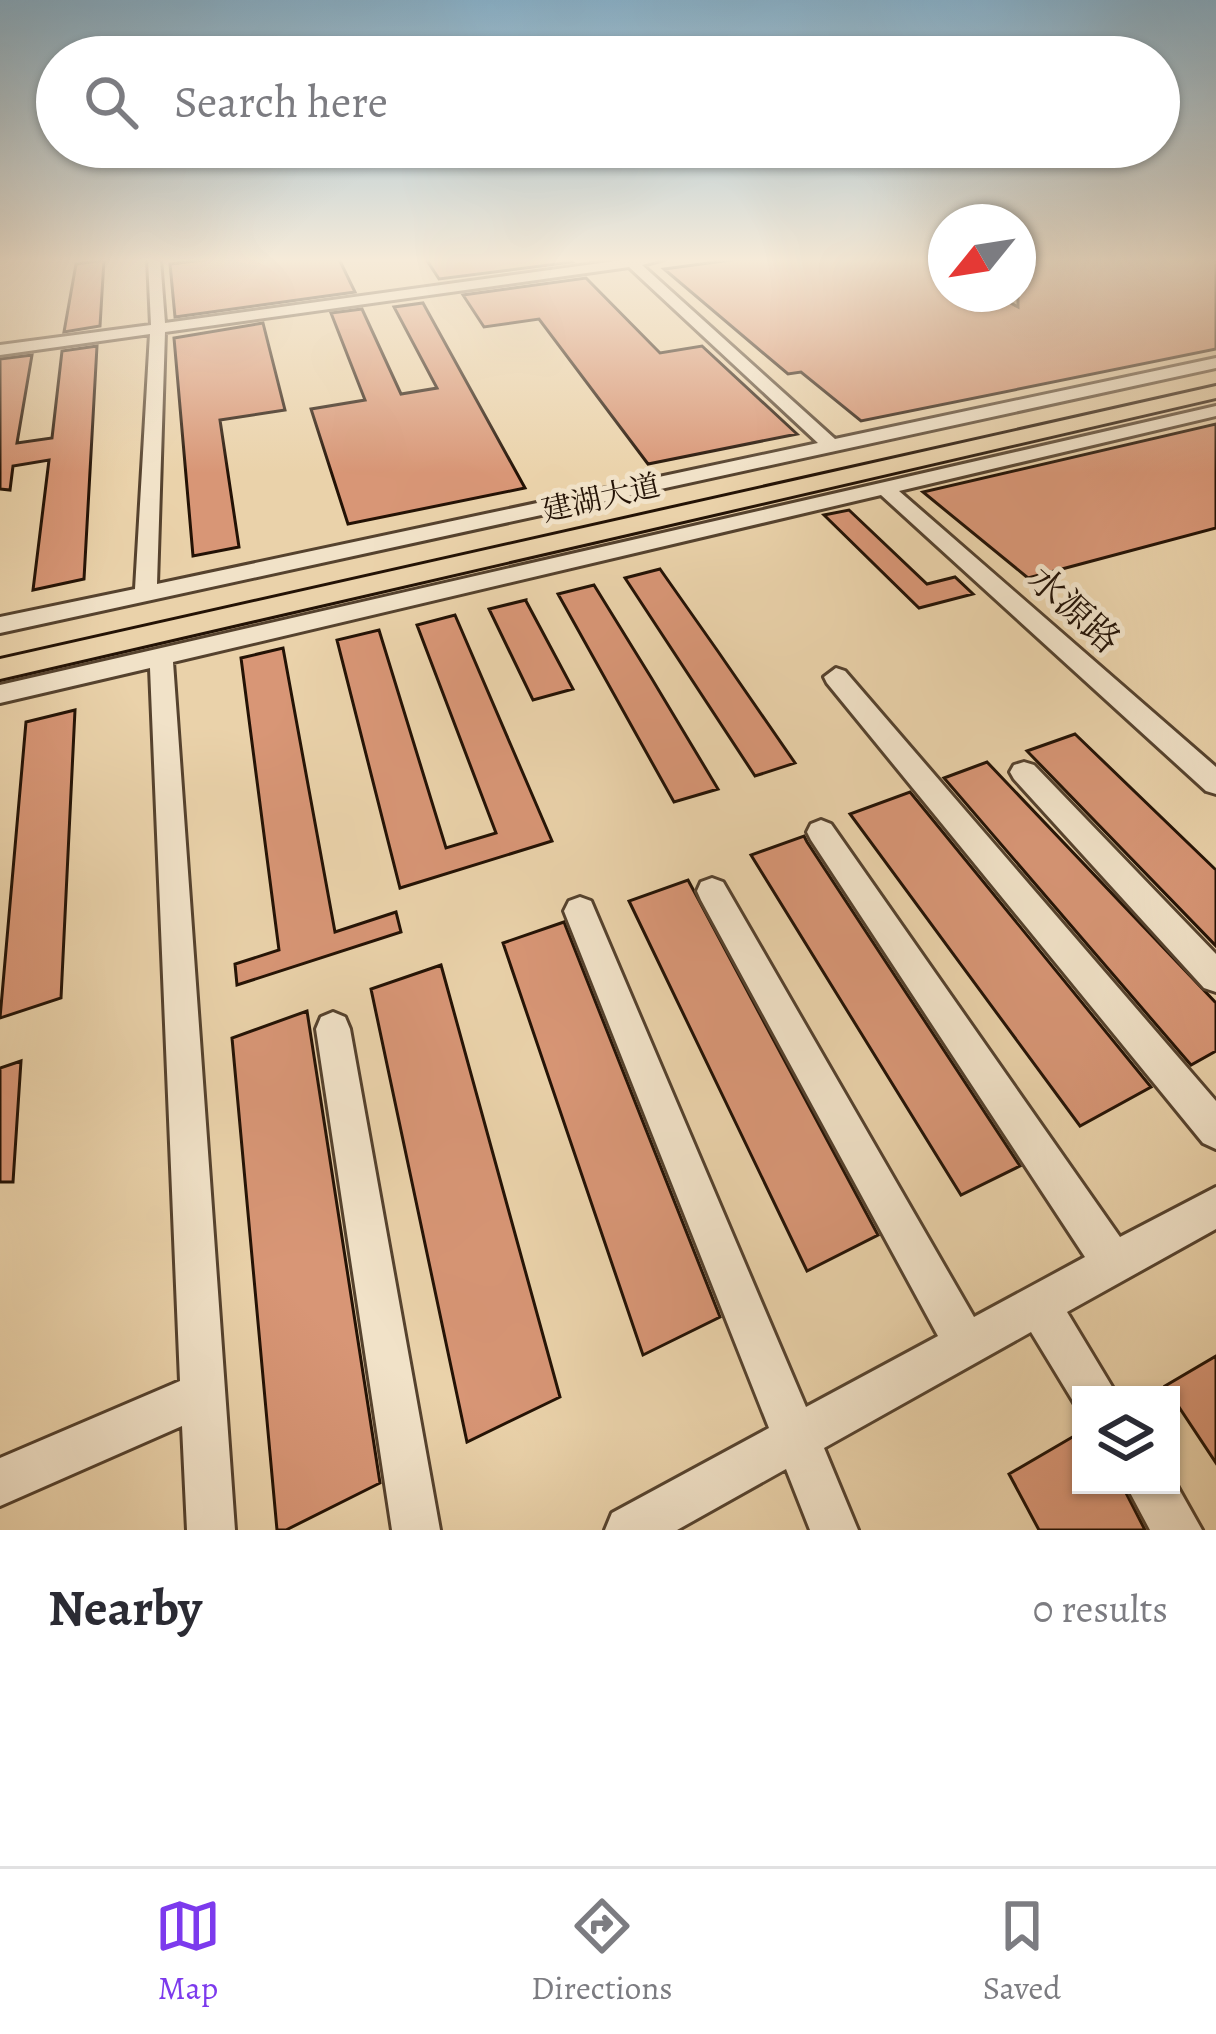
<!DOCTYPE html>
<meta charset="utf-8">
<style>
body{margin:0;font-family:Alegreya,"Noto Serif SC",serif;background:#f2f2f3;color:#2b2b33}
.controls{position:absolute;right:36px;bottom:36px;display:grid;overflow:hidden;border-radius:0px;box-shadow:0 3px 9px #0004}
.controls button{width:108px;height:108px;display:grid;place-items:center;padding:0;border:0;border-bottom:3px solid #e1e1e2;background:#fff;color:#2b2b33;font:60px sans-serif}
.compass{position:absolute;left:928px;top:204px;width:108px;height:108px;border-radius:50%;background:#fff;box-shadow:0 3px 9px #0004;rotate:240deg}
.list{margin:0;padding:0;list-style:none}
h2{display:flex;justify-content:space-between;align-items:center;height:156px;margin:0;padding:0 48px;font-size:51px}
h2 small{font-size:39px;font-weight:400;color:#7c7c81}
.icon{flex:none;width:66px;height:66px;fill:none;stroke:currentColor;stroke-width:2;stroke-linecap:round;stroke-linejoin:round}
.map{position:relative;flex:none;width:1216px;height:1530px;overflow:hidden}
.search{position:absolute;background:#fff;box-shadow:0 3px 9px #0004;left:36px;right:36px;top:36px;height:132px;display:flex;align-items:center;gap:30px;box-sizing:border-box;padding:0 42px;border-radius:66px;color:#7c7c81;font-size:45px}
.sheet{height:336px;background:#fff}
nav{display:flex;justify-content:space-around;align-items:center;box-sizing:border-box;height:168px;border-top:3px solid #e1e1e2;background:#fff;font-size:33px;color:#7c7c81}
nav a{display:grid;justify-items:center;gap:6px}
nav .on{color:#7c3aed}
.map>svg:first-child{display:block}
</style>
<div class="map">
<svg width="1216" height="1530" viewBox="0 0 1216 1530">
<rect width="100%" height="100%" fill="#ead2aa"/>
<filter id="stains"><feTurbulence type="fractalNoise" baseFrequency=".00167" numOctaves="4"/><feColorMatrix values="0 0 0 0 .2 0 0 0 0 .09 0 0 0 0 .02 0 0 0 .5 -.17"/></filter>
<radialGradient id="worn" r=".72"><stop offset=".6" stop-color="#630" stop-opacity="0"/><stop offset="1" stop-color="#630" stop-opacity=".3"/></radialGradient>
<path fill="#d89676" stroke="#231205" stroke-width="3" d="M212 259H339L355 292 175 317 170 264Z
M426 259H568L572 262 439 279Z
M738 259H930L946 267V294L962 302 998 296 1018 307V259H1216V349L861 421 801 372 788 374 664 269Z
M104 260 100 326 64 332 76 264Z
M586 278 660 353 702 346 797 434 648 464 539 319 484 327 463 295Z
M423 303 525 488 348 524 311 409 365 400 331 313 362 309 401 394 437 388 394 307Z
M263 323 285 410 220 420 239 547 193 556 174 338Z
M97 346 84 579 33 590 49 460 13 466 10 490 0 489V359L32 355 17 443 52 438 62 351Z
M1216 424V528L1028 578 923 492Z
M849 510 927 584 955 577 973 594 919 608 824 515Z
M660 569 717 650 795 763 755 776 625 578Z
M594 585 652 679 718 789 674 802 558 594Z
M526 600V601L573 689 533 700 489 609Z
M455 615 552 841 400 888 337 640 379 630 446 848 496 833 417 625Z
M283 648 335 932 396 912 401 932 237 985 235 964 279 950 241 658Z
M75 710 61 998 0 1018 26 722Z
M1075 734 1216 870V946L1027 751Z
M987 762 1216 1003V1051L1191 1065 944 778Z
M910 792 1151 1087 1080 1126 850 814Z
M804 836 807 842 1020 1166 961 1195 751 855Z
M688 880 878 1235 807 1271 629 901Z
M564 922 720 1317 643 1355 503 943Z
M441 965 560 1397 467 1442 371 989Z
M307 1011 380 1483 286 1530H277L232 1038Z
M21 1061 13 1182H0V1068Z
M1216 1356V1463L1165 1386Z
M1081 1432V1485H1122L1145 1530H1039L1009 1474Z"/>
<g fill="none" stroke-linecap="round" stroke-linejoin="round">
<defs>
<path id="minor" d="M148 259H160L165 323 630 259H664L642 265 835 439 1216 358V368L0 633V617L135 589 150 334 0 355V345L151 325ZM629 267 818 443 157 584 165 332Z
M1216 406V416L899 491 1216 767V794L1206 791 881 495 173 662 235 1530H187L182 1426 0 1506V1458L180 1381 150 668 0 703V685Z
M836 668 845 671 1216 1101V1149L1203 1143 827 683 824 677Z
M1024 762 1034 765 1216 954V992L1204 988 1014 779 1010 772 1014 765Z
M821 820 831 824 1120 1237 1216 1187V1229L1067 1312 1117 1395H1081L1079 1411 1031 1332 824 1448 858 1530H810L786 1469 677 1530H605L612 1513 769 1428 564 911 569 901 580 897 591 901 806 1407 938 1336 701 900 697 891 701 882 712 878 723 882 974 1317 1085 1257 811 840 807 832 811 824Z
M333 1012 345 1017 350 1029 440 1530H392L316 1029 321 1017Z
M1171 1475 1202 1530H1150L1126 1485H1171Z"/>
<path id="major" d="M1216 386V398L0 679V659Z"/>
</defs>
<use href="#minor" stroke="#55422e" stroke-width="6"/>
<use href="#major" stroke="#231205" stroke-width="6"/>
<use href="#minor" fill="#f1e2c8" fill-rule="evenodd"/>
<use href="#major" fill="#ead2aa" fill-rule="evenodd"/>
</g>
<linearGradient id="sky" x2="0" y2="1"><stop stop-color="#88b5d1"/><stop offset="0.55" stop-color="#f6ebd9"/><stop offset="1" stop-color="#f6ebd9" stop-opacity="0"/></linearGradient>
<rect width="1216" height="473" fill="url(#sky)"/>
<g text-anchor="middle" stroke-width="10" stroke-linejoin="round" paint-order="stroke">
<g font-size="30" fill="#231205" stroke="#f1e2c8">
<text transform="translate(601 498) rotate(-13)" y="10">建湖大道</text>
</g>
<g font-size="36" fill="#231205" stroke="#f1e2c8">
<text transform="translate(1075 609) rotate(42)" y="13">水源路</text>
</g>
</g>
<rect width="100%" height="100%" filter="url(#stains)"/>
<rect width="100%" height="100%" fill="url(#worn)"/>
</svg>
<div class="controls">
<button><svg class="icon" aria-label="layers" viewBox="0 0 24 24"><path d="M12 4l9 5-9 5-9-5zM3 14l9 5 9-5"/></svg></button>
</div>
<svg class="compass" viewBox="-18 -18 36 36"><path d="M0-13l5 13h-10z" fill="#e53935"/><path d="M0 13l5-13h-10z" fill="#7c7c81"/></svg>
<div class="search"><svg class="icon" aria-label="search" viewBox="0 0 24 24"><circle cx="10" cy="10" r="6"/><path d="M15 15l6 6"/></svg>Search here</div>
</div>
<section class="sheet">
<h2>Nearby<small>0 results</small></h2>
<ul class="list">
</ul>
</section>
<nav>
<a class="on"><svg class="icon" aria-label="map" viewBox="0 0 24 24"><path d="M3 6l6-2 6 2 6-2v14l-6 2-6-2-6 2zM9 4v14M15 6v14"/></svg>Map</a>
<a><svg class="icon" aria-label="directions" viewBox="0 0 24 24"><path d="M12 3l9 9-9 9-9-9zM9 14v-3h6M13 9l2 2-2 2"/></svg>Directions</a>
<a><svg class="icon" aria-label="saved" viewBox="0 0 24 24"><path d="M7 4h10v16l-5-4-5 4z"/></svg>Saved</a>
</nav>
